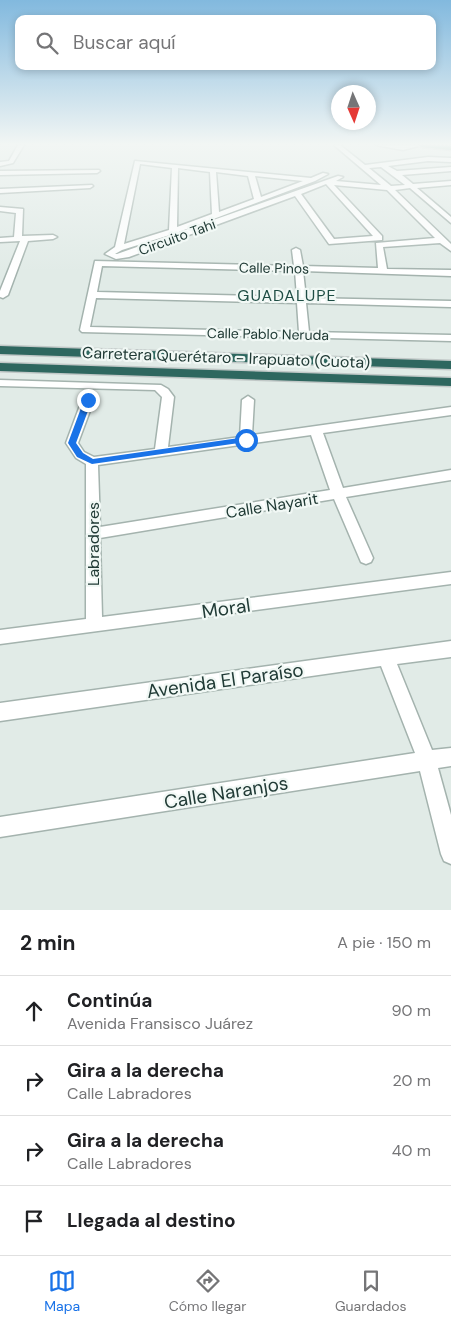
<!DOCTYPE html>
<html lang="es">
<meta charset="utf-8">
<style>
body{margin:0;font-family:"DM Sans",sans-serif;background:#f2f2f2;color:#202124}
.compass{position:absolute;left:331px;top:85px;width:45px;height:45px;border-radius:50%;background:#fff;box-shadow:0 2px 8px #0003;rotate:177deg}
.stop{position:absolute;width:15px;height:15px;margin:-11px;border:4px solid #1a73e8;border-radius:50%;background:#fff}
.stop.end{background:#1a73e8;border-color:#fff;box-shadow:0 1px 5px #0008}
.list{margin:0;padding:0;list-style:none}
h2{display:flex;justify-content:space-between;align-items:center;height:65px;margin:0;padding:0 20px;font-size:21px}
h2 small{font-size:16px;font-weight:400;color:#757577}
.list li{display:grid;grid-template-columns:32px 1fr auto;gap:15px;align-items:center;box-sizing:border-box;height:70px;padding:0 20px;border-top:1px solid #e0e0e0}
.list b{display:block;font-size:19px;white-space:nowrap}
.list p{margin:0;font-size:16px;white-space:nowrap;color:#757577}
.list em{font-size:16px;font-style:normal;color:#757577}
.icon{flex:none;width:28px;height:28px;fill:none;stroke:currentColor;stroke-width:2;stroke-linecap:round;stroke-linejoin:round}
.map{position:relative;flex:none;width:451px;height:910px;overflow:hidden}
.search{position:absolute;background:#fff;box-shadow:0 2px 8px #0003;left:15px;right:15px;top:15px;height:55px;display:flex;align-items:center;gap:12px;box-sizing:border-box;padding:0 18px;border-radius:10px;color:#757577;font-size:19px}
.sheet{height:345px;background:#fff}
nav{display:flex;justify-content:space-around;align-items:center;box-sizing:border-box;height:70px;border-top:1px solid #e0e0e0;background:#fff;font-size:14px;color:#757577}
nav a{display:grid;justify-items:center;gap:2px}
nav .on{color:#1a73e8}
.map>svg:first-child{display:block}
</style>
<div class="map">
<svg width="451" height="910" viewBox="0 0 451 910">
<rect width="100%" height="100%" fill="#e1ebe7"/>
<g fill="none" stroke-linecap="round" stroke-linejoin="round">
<defs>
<path id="minor" d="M18 145H24L13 163 0 166V162L9 161Z
M334 145H340L365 165 428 157 451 158V162L428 161 388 166 397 171 451 167V171L402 175 413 184 451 181V185L417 188 451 217V223L410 188 395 190 451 244V251L440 243 383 247 387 269 451 270V276L303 271 306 298 451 301V307L306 303 309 332 451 335V341L82 332 80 330 95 261 294 266 292 250 296 248 300 250 303 266 378 268 376 243 435 238 387 190 334 185 382 236V240L329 244 295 196 129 257 116 259 105 254 115 247 135 161 311 178 323 173 328 174 315 181 176 233 122 250 115 254H117L338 176 343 177 336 181 381 185ZM140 164 172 168 169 230 124 244ZM381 167 405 185 391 186 369 168ZM178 168 210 172 212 214 177 227ZM216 172 248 176 254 199 219 212ZM255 176 303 181 261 197ZM326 184 373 236 334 239 301 194ZM102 266 295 271 297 297 97 292ZM96 298 297 303 299 332 90 327Z
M376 145H422L403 150Z
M99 170 100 171 97 173 0 175V171Z
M92 185 93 186 90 188 0 193V189Z
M0 207 23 209 22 236 53 235 57 237 53 239 28 241 8 295 3 298 0 297V291L20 241 0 242V238L14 237 16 213 0 211Z
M0 380 161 385 168 389 174 397 168 447 240 437 242 400 248 396 254 400 252 435 451 407V415L323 433 343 488 451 470V480L346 497 373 558 371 562 366 564 361 562 334 499 100 538 102 617 451 572V584L0 644V630L86 619V464L76 458 66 443 82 400 88 396 94 400 78 443 84 452 94 457 155 449 162 397 155 390 0 386ZM311 435 330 490 100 527 98 465Z
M451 641V657L397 664 432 750 451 748V766L438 768 451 815V864L444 861 441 854 420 771 0 837V817L415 753 381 666 0 721V703Z"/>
<path id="major" d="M418 145 451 146V150L422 147Z"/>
<path id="highway" d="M0 346 451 361V369L0 354Z
M0 363 451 378V386L0 371Z"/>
</defs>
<use href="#minor" stroke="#a4b3ae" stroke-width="3"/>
<use href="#major" stroke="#c1c8c7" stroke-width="3"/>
<use href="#highway" stroke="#c1c8c7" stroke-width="3"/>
<use href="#minor" fill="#fff" fill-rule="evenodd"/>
<use href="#major" fill="#66a095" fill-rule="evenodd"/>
<use href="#highway" fill="#2e675f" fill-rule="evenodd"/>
</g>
<linearGradient id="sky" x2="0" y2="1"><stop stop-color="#82b9de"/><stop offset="0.53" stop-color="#f2f6f4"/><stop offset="1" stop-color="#f2f6f4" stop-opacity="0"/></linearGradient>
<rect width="451" height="272" fill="url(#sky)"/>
<path fill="#1a73e8" d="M88 398 92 400 76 443 83 453 93 459 246 437 250 440 246 442 92 464 77 457 68 443 84 400Z"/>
<g text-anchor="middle" stroke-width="4.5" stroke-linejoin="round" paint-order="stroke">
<g font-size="14" fill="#213b36" stroke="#f1f8f5">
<text transform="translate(177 237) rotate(-20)" y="5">Circuito Tahi</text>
<text transform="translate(274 268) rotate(1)" y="5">Calle Pinos</text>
<text transform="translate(268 334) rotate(1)" y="5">Calle Pablo Neruda</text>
</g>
<g font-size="16" letter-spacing="1" fill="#1e4d44" stroke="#f1f8f5">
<text x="287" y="301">GUADALUPE</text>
</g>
<g font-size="16" fill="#213b36" stroke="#f1f8f5">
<text transform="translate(226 357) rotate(2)" y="6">Carretera Querétaro - Irapuato (Cuota)</text>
<text transform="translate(272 505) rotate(-9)" y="6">Calle Nayarit</text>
<text transform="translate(93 544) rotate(-90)" y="6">Labradores</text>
</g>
<g font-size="19" fill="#213b36" stroke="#f1f8f5">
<text transform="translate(226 608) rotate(-8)" y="7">Moral</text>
<text transform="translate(225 680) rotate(-8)" y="7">Avenida El Paraíso</text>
<text transform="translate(226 792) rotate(-9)" y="7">Calle Naranjos</text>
</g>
</g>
</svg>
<svg class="compass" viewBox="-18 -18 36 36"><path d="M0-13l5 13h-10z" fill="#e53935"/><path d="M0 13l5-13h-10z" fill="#757577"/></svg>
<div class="stop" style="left:246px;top:440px"></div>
<div class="stop end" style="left:88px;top:400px"></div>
<div class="search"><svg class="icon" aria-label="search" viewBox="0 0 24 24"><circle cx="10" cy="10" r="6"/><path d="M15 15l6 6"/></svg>Buscar aquí</div>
</div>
<section class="sheet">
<h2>2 min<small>A pie · 150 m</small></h2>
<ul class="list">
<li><svg class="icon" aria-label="ahead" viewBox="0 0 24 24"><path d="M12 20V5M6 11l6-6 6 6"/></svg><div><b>Continúa</b><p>Avenida Fransisco Juárez</p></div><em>90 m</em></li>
<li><svg class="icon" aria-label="right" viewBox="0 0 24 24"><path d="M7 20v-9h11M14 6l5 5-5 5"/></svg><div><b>Gira a la derecha</b><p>Calle Labradores</p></div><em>20 m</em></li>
<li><svg class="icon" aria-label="right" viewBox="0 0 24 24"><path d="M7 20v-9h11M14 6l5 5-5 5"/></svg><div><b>Gira a la derecha</b><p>Calle Labradores</p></div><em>40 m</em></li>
<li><svg class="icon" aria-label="arrive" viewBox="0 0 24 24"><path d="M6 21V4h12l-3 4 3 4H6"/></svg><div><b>Llegada al destino</b></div></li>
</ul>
</section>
<nav>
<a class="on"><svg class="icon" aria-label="map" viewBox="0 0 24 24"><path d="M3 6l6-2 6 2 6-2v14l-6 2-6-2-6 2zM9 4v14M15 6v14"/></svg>Mapa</a>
<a><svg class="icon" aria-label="directions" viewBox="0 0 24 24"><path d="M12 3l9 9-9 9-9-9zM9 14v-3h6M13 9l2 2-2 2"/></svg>Cómo llegar</a>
<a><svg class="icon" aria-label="saved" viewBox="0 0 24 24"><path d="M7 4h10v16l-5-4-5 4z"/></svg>Guardados</a>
</nav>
